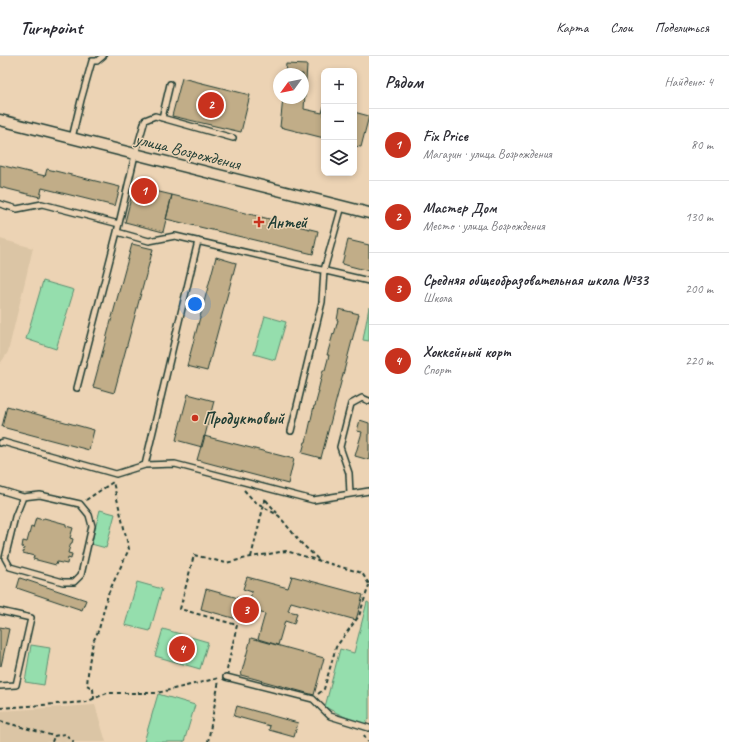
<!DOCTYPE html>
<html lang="ru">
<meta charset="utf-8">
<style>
body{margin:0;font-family:Caveat,sans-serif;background:#f7f7f7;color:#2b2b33}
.controls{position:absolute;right:12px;top:12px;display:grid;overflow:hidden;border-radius:8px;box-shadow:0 2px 6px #0003}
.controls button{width:36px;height:36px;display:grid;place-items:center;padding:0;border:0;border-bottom:1px solid #e1e1e2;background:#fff;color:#2b2b33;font:20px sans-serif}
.compass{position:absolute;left:273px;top:12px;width:36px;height:36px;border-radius:50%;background:#fff;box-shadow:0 2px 6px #0003;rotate:237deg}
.you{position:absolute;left:195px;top:248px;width:14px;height:14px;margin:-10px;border:3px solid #fff;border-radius:50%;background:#1a73e8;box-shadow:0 0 0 6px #1a73e833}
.badge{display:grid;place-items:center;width:26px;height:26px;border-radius:50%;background:#c8321e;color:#fff;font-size:13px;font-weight:700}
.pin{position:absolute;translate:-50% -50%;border:2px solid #fff;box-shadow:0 1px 4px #0006}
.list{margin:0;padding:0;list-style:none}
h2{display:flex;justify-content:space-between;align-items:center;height:52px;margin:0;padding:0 16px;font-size:17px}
h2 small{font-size:13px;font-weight:400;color:#7c7c81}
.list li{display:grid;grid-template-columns:26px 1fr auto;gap:12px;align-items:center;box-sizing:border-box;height:72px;padding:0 16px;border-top:1px solid #e1e1e2}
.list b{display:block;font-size:15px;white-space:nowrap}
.list p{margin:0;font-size:13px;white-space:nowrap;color:#7c7c81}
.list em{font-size:13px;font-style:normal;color:#7c7c81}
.icon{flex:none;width:22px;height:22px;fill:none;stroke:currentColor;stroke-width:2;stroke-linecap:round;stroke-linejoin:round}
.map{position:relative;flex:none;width:369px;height:686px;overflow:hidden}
header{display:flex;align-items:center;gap:24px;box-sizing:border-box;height:56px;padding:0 20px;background:#fff;border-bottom:1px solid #e1e1e2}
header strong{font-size:19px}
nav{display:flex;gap:22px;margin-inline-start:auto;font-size:14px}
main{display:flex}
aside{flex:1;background:#fff}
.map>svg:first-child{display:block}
</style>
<header>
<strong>Turnpoint</strong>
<nav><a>Карта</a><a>Слои</a><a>Поделиться</a></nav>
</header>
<main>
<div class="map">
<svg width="369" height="686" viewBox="0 0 369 686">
<rect width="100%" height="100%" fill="#ecd3b4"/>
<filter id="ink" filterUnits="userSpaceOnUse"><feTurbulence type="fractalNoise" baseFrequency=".025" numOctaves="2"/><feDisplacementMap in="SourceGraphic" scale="8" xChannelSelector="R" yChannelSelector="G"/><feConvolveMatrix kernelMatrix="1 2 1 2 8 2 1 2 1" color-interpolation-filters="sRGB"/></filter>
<g filter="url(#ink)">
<path fill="#dbc5a5" d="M0 183 33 192 8 296 0 308Z
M95 649 106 686H0V655Z"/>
<path fill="#95dead" stroke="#5a8e70" d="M43 225 74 234 56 293 26 283Z
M369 251V285L363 284Z
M265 260 286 266 275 304 254 298Z
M100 454 115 458 106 492 91 488Z
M137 526 162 533 150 575 125 569Z
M367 546 369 547V663L363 670 325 651 340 593 354 597Z
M163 573 208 586 200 613 155 600Z
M31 589 50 592 44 629 25 626Z
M158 638 195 649 184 686H144Z"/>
<path fill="#c1ad88" stroke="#1f3d34" d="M286 8 307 9 304 53 322 57 324 50V82L280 71 283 42H303V18H285Z
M182 22 250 39 241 76 172 60Z
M354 56 369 60 361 91 354 90Z
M0 109 45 120 47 113 120 131 115 150 42 132 40 141 0 131Z
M134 130 172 139 163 176 125 166Z
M172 139 318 175 313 198 166 163Z
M348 184 369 189V215L342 208Z
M132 188 153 193 114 337 93 331Z
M216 201 236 207 207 315 187 310Z
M339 253 359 258 321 402 302 397 305 386H306L314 350H315L319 335H318L323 314H325L329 299H327L333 278 334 279 338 264H337Z
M188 338 214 345 202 391 176 384Z
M7 350 94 374 89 394 2 371Z
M360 364 369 367V404L355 400 362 376 357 375Z
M204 380 294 403 288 428 197 404Z
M36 462 43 464 44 462 66 468V470L73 472 70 482 73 483 72 487H71L68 497 72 498 71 503 68 502 67 508 57 506 56 509 33 503 34 500 23 497 24 492 22 491 23 485 27 486 31 471 33 472Z
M292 520 363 539 356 564 291 546 288 555 297 557 294 568 285 565 278 589 258 583 265 558 254 555 251 567 201 553 206 533 249 545 252 536 243 533 247 521 288 532Z
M20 522 86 544 82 554 17 532Z
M0 571 9 573 1 610 0 609Z
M251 582 324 602 314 639 241 619Z
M237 650 298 667 294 681 269 674 270 670 234 660Z"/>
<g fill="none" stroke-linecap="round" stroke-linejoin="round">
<defs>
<path id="lane" d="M162 62 170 28
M72 82 81 44 92 5H97L103 0
M233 82 155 60 145 64 135 99 117 176 149 185 175 180 369 225
M0 148 17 153 42 148 119 168
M77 332 117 176
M291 375 322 246 324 214 342 150
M0 387 3 386 116 418 145 409 175 408 313 444 369 435
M145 409 198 185
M0 434 23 441 40 439 80 448 89 459 92 470 81 519 74 526H63L10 511 5 502 15 461 23 441
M350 438 349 417 340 391 351 348 362 342 369 345
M0 555 31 562 16 629 0 630
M226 621 313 643 330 660 369 672"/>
<path id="street" d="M0 64 369 157"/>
</defs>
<use href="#lane" stroke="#1f3d34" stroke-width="8"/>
<use href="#street" stroke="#1f3d34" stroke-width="13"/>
<path stroke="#1f3d34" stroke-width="2" stroke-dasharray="4 3" stroke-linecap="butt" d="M244 434 254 445 279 460 301 487 319 504
M86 444 113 426 129 493 108 538 99 573 93 586 89 607 87 629 93 633 94 643
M266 444 277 457
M251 501 266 440
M227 614 237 569 180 553 194 499 226 507 251 501 286 495 362 517 369 528
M318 638 324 633 336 591 359 560 369 529
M0 652 86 646 107 637H157L219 622
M0 665 54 680 65 678 73 685V686
M364 679 368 686
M52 686 54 680
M208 686 219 624"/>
<use href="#lane" stroke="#ecd3b4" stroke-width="5"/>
<use href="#street" stroke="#ecd3b4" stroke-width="10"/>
</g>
</g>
<g fill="#c8321e" stroke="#ecd3b4" stroke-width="1.5">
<path d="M257 160h4v4h4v4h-4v4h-4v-4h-4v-4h4z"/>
<circle cx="195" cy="362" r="4"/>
</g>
<g text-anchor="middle" stroke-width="3" stroke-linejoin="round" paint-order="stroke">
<g font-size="17" fill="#1f3d34" stroke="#ecd3b4">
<text transform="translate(188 95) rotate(14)" y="6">улица Возрождения</text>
</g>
<g font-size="17" font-weight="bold" fill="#1f3d34" stroke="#ecd3b4" text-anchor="start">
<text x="267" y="172">Антей</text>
<text x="203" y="368">Продуктовый</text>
</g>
</g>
</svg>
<div class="controls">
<button>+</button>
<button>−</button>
<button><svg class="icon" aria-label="layers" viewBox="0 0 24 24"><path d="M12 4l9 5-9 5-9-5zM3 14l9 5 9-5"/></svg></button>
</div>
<svg class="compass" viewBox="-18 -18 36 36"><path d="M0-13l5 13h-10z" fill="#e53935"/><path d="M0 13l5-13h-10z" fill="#7c7c81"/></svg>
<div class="you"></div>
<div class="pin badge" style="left:144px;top:135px">1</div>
<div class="pin badge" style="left:211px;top:49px">2</div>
<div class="pin badge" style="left:246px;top:554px">3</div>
<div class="pin badge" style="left:182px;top:593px">4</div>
</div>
<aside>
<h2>Рядом<small>Найдено: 4</small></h2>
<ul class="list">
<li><span class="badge">1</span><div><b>Fix Price</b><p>Магазин · улица Возрождения</p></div><em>80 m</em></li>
<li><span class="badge">2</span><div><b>Мастер Дом</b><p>Место · улица Возрождения</p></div><em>130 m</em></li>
<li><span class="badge">3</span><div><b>Средняя общеобразовательная школа №33</b><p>Школа</p></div><em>200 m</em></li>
<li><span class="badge">4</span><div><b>Хоккейный корт</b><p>Спорт</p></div><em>220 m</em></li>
</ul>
</aside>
</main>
